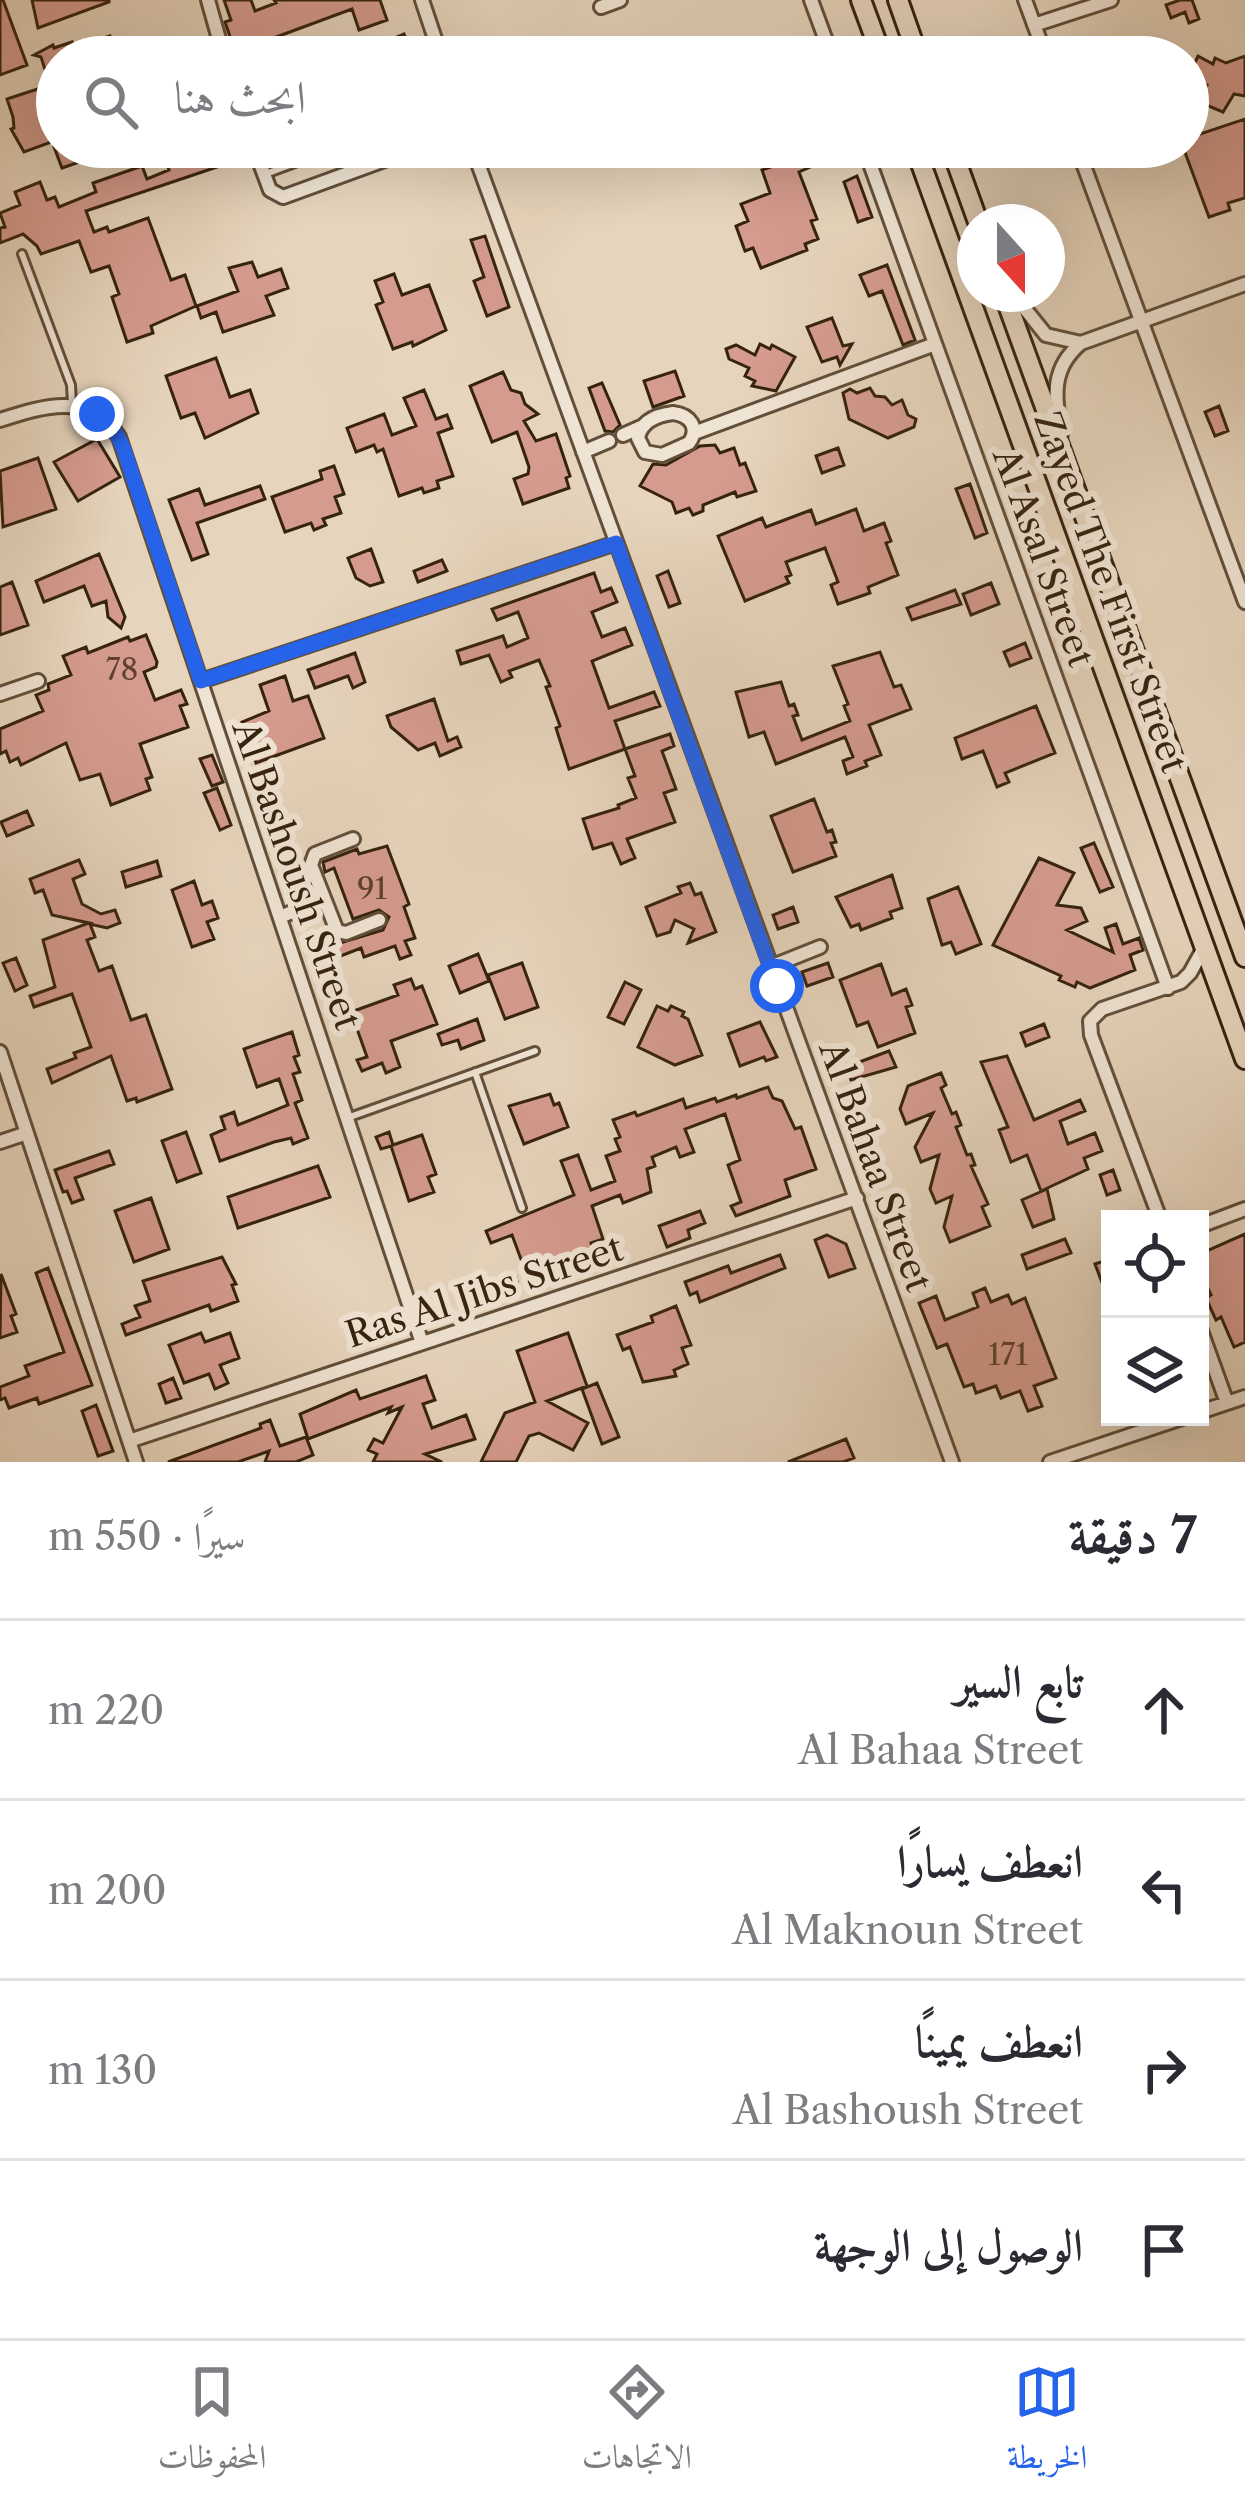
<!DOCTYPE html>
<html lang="ar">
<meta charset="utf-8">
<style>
body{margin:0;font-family:"Libre Caslon Text",Amiri,serif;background:#f2f2f3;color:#2b2b33;direction:rtl}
.controls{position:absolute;right:36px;bottom:36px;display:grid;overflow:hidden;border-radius:0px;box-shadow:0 12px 48px #0002}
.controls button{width:108px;height:108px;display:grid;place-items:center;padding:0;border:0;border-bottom:3px solid #e1e1e2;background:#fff;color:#2b2b33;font:60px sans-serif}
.compass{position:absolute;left:957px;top:204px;width:108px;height:108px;border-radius:50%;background:#fff;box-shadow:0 12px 48px #0002;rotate:159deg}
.stop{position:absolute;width:36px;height:36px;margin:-27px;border:9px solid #2563eb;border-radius:50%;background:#fff}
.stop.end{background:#2563eb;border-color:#fff;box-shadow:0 3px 12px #0008}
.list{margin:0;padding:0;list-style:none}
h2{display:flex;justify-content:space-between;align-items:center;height:156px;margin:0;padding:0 48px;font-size:51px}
h2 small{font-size:39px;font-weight:400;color:#7c7c81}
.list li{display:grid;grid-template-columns:78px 1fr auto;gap:36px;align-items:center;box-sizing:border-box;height:180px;padding:0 48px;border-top:3px solid #e1e1e2}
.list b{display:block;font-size:45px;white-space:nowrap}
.list p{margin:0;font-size:39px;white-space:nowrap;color:#7c7c81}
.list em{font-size:39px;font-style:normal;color:#7c7c81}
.icon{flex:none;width:66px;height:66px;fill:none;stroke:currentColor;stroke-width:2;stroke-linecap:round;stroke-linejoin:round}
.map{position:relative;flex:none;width:1245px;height:1462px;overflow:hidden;direction:ltr}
.search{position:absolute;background:#fff;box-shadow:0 12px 48px #0002;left:36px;right:36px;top:36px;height:132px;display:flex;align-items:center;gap:30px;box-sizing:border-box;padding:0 42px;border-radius:66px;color:#7c7c81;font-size:45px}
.sheet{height:876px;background:#fff}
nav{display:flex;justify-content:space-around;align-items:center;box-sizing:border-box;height:168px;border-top:3px solid #e1e1e2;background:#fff;font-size:33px;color:#7c7c81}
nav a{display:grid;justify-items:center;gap:6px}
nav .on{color:#2563eb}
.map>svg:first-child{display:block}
</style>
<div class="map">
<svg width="1245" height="1462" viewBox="0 0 1245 1462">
<rect width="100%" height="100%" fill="#e6d4bc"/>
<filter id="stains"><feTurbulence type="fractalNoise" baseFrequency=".00167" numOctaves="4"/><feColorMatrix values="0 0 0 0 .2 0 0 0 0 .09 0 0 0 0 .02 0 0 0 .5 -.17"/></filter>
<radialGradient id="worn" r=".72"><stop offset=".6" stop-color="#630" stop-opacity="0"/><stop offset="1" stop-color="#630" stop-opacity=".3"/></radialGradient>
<path fill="#d59b8e" stroke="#36230f" stroke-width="3" d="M0 0H3L27 65 0 75Z
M32 0H109V2L38 28Z
M224 0H251L255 11 276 3 274 0H380L387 20 359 30 352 9 260 43 264 57H237L225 22 231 20Z
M1180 0H1192L1199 19 1189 23 1185 12 1171 18 1166 5Z
M404 34 410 49 390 56 385 42Z
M110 36 117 57H57V140L24 152 11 129 14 128 13 117 7 99 50 85 41 57 34 55 53 45 54 48 72 42 74 48Z
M1198 56 1213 64 1215 58 1226 63 1245 56V96L1234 94 1223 112 1199 102 1207 85 1199 81 1201 76 1191 72Z
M1245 119V198L1228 203 1230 210 1209 217 1183 147H1188V138Z
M54 147H116L117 149 62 168Z
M201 147 225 149 229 163 86 211 94 232 107 227 109 232 148 218 171 280 185 275 196 306 151 326 153 333 127 342 112 297 119 294 109 266 91 272 79 241 41 254 37 246 23 234 0 243V228L5 227 0 213 20 205 15 192 40 182 47 200 55 197 59 207 96 192 93 183 142 166 147 179 169 170 165 160Z
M826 147 854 148 799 172 817 219 811 221 818 239 805 244 807 250 761 268 753 248 745 251 736 226 748 221 741 204 770 193 762 170Z
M857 176 872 217 858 222 844 182Z
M485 236 509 307 487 316 474 281 484 277 471 240Z
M252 262 258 277 281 269 288 288 266 296 274 315 223 332 216 312 201 318 197 306 238 291 229 268Z
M887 265 915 340 903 345 882 291 869 296 860 275Z
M394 274 402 295 429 285 446 330 413 346 412 342 393 349 376 305 383 302 375 281Z
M832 318 843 346 852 344 840 365 837 357 822 362 807 327Z
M760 344 770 349 772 345 795 357 776 391 752 386 755 381 745 376 749 368 729 359 726 349 736 345 755 355Z
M216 358 230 397 250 390 258 413 205 438 195 413 181 418 166 376Z
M675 371 684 396 653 407 644 381Z
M503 372 511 390 521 393 525 404 538 414 524 421 536 441 556 434 570 476 566 478 569 488 523 504 514 479 528 474 529 467 517 432 492 442 470 386Z
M602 383 620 425 613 432 605 431 589 388Z
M870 388 875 396 885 397 892 405 902 400 908 415 916 419 914 427 888 438 849 419 843 393 850 389 857 393Z
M424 390 436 419 447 415 452 428 438 433 453 476 437 481 439 488 424 493 422 488 399 496 383 449 377 452 374 445 356 452 347 428 384 414 392 435 416 426 404 398Z
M1219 406 1228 431 1215 436 1205 412Z
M97 439 120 477 78 501 54 462Z
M715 445 720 453 734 448 740 465 745 463 756 491 737 497 735 492 703 505V511L693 515 689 508 676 513 672 502 640 486 653 464 666 465 700 446Z
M838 448 844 465 822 473 816 456Z
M38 458 56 509 3 527 0 471Z
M334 466 344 494 335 497 341 513 323 519 326 525 314 530 311 523 285 532 272 497 322 479 320 471Z
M970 484 987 533 975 538 956 489Z
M260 486 265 499 197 523 208 554 192 560 169 500 199 489 205 505Z
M856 509 864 531 884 523 891 541 886 543 898 575 868 587 870 593 838 604 831 585 838 582 825 548 786 562 791 575 786 577 789 583 745 601 718 536 762 518 766 527 811 510 816 524Z
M371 549 383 582 370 586 356 578 348 558Z
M99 554 125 617 121 628 108 617 106 601 92 606 84 586 44 602 36 581Z
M442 560 447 571 418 582 414 571Z
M668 571 680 603 669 607 657 576Z
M594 573 601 592 611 588 617 602 592 612 602 637 625 628 632 645 592 661 609 708 654 692 660 706 615 721 625 749 569 769 556 728 560 726 546 687 550 686 539 660 509 671 512 677 501 682 489 655 461 664 457 651 503 636 507 647 528 638 518 612 497 620 492 609Z
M12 582 28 625 0 635V587Z
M991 583 999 604 971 615 963 594Z
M955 590 961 604 912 620 907 608Z
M146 635 157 662 156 667 144 672 155 700 181 690 187 704 180 706 188 727 140 744 152 777 146 779 150 790 111 805 100 774 80 780 66 743 21 765 18 758 10 762 6 751 0 754V729L43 711 36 695 49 690 48 684 71 675 63 656 86 647 88 653 128 637 130 641Z
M1025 643 1031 658 1010 666 1004 652Z
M880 652 894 687 901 685 911 709 869 725 881 755 865 761 867 766 847 774 843 761 853 757 845 737 776 764 764 732 749 737 736 692 781 682 789 706 794 704 798 715 793 716 802 740 850 721 844 706 848 704 833 666Z
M355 653 365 682 353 688 348 676 315 688 308 670Z
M285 676 293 701 308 696 324 738 256 763 242 722 269 711 260 685Z
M434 699 448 741 457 737 461 747 440 756 435 743 418 750 391 727 387 716Z
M1036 706 1055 753 1005 773 1009 782 997 787 983 751 962 759 955 738Z
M670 734 674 746 662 751 676 789 664 793 675 822 627 839 635 858 621 864 612 843 593 849 583 819 619 808 618 805 636 798 628 778 635 776 625 749Z
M212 755 223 782 212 786 200 759Z
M217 788 231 825 220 830 204 793Z
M814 799 827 832 832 830 836 842 831 843 836 856 793 872 771 816Z
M27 811 33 825 7 836 1 822Z
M1094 843 1113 887 1100 892 1081 848Z
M387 846 409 904 404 907 415 938 405 941 411 955 400 959 395 946 364 957 361 948 338 957 333 945 383 930 389 917 379 910 353 919 334 868 325 872 323 862 357 849 359 854Z
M1039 858 1074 873 1057 905 1081 908 1087 921 1067 930 1113 952 1105 928 1116 924 1123 944 1139 938 1143 950 1130 955 1135 970 1090 988 1077 982 1075 987 1059 980 1061 976 993 945Z
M79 860 85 874 73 879 82 904 101 914 115 910 120 923 107 928 90 924 95 937 87 940 99 971 112 966 131 1020 146 1015 172 1089 137 1102 136 1098 127 1101 111 1056 52 1083 47 1069 76 1058 74 1053 91 1047 72 994 34 1007 30 996 55 987 43 940 89 923 52 915 43 890 35 893 30 879Z
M157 861 161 876 126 887 122 872Z
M892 875 902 908 890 912 892 918 861 930 859 924 851 927 836 897Z
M194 881 202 905 212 901 218 918 207 922 214 939 192 947 172 890Z
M690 883 695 895 701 893 716 932 688 943 694 929 675 920 670 932 657 936 646 907 681 893 678 887Z
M958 887 981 944 956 954 951 942 942 945 928 899Z
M793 907 798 922 778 929 773 915Z
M478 954 489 981 460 993 449 966Z
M16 958 27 985 15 991 3 963Z
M522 963 538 1007 505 1019 488 975Z
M828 963 833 977 807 986 802 972Z
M881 964 892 995 906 989 912 1005 906 1007 915 1033 878 1047 868 1022 857 1026 840 980Z
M411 979 415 989 422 986 437 1024 391 1041 400 1067 386 1073 382 1063 362 1071 357 1060 367 1057 351 1012 398 995 394 985Z
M625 982 641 990 624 1024 608 1017Z
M657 1006 668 1011 671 1006 684 1012 682 1016 688 1019 702 1055 675 1065 638 1047Z
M477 1019 484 1040 461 1049 458 1040 442 1045 438 1034Z
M760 1022 777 1057 766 1061 764 1057 740 1066 728 1034Z
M1044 1024 1049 1037 1026 1046 1021 1033Z
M292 1032 299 1055 294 1057 300 1072 293 1074 302 1100 295 1103 308 1138 293 1144 291 1138 274 1142 220 1161 211 1135 225 1129 221 1117 234 1112 238 1125 288 1105 279 1079 257 1087 244 1049Z
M889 1051 896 1067 851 1080 846 1067Z
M1007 1056 1034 1120 1080 1100 1085 1111 1060 1121 1068 1144 1095 1133 1102 1151 1084 1158 1088 1169 1041 1191 1027 1155 1011 1162 999 1130 1008 1127 981 1062Z
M941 1073 946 1085 941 1088 952 1114 956 1112 961 1125 956 1127 967 1155 971 1154 975 1165 971 1166 988 1204 982 1207 990 1226 950 1242 944 1227 952 1196 936 1203 930 1189 939 1155 921 1162 915 1147 933 1113 906 1124 900 1109 908 1086Z
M768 1087 773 1098 782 1101 795 1129 801 1127 816 1169 785 1180 790 1196 736 1216 731 1206 741 1202 728 1165 740 1160 725 1114 685 1129 694 1152 680 1157 676 1147 652 1157 655 1166 647 1169 651 1192 623 1203 620 1195 592 1206 603 1239 591 1243 593 1249 525 1270 512 1235 491 1243 486 1231 574 1195 561 1161 578 1155 591 1190 615 1181 606 1156 620 1151 615 1139 620 1137 613 1120 635 1112 637 1116 683 1099 686 1108 715 1098 717 1102 736 1095 737 1098Z
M550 1094 554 1105 559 1103 568 1127 524 1144 509 1106Z
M186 1132 201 1173 177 1182 162 1141Z
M389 1132 393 1145 422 1135 436 1174 428 1177 434 1192 409 1201 391 1146 381 1149 376 1137Z
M109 1151 114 1164 75 1178 83 1199 72 1203 67 1191 63 1192 55 1170Z
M318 1166 330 1197 238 1228 228 1197Z
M1113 1170 1120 1190 1107 1195 1100 1175Z
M1047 1189 1054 1219 1033 1227 1022 1200Z
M151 1198 169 1249 134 1262 115 1211Z
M700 1211 705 1223 688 1230 690 1238 667 1247 659 1226Z
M1245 1234V1342L1234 1347 1221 1317 1216 1320 1206 1298 1211 1295 1200 1271V1254Z
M827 1235 846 1244 855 1268 829 1277 815 1240Z
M1065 1239 1071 1253 1027 1269 1022 1255Z
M780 1255 785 1268 700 1302 697 1292 690 1295 685 1282 728 1266 731 1273Z
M222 1257 236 1284 232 1285 238 1301 211 1311 209 1305 126 1335 122 1324 140 1317 135 1306 150 1301 143 1281Z
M1110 1259V1300L1109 1301 1095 1264Z
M48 1268 92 1385 39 1404 37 1398 9 1408 5 1398 0 1400V1387L29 1376 25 1366 64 1352 36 1273Z
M1 1274 16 1314 11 1316 17 1332 0 1338Z
M516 1277 519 1287 482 1300 479 1289Z
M985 1288 991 1302 1008 1295 1012 1304 1025 1298 1056 1378 1034 1386 1042 1406 1028 1411 1020 1391 1001 1398 996 1386 976 1393 973 1384 964 1387 947 1344 937 1348 919 1303 936 1296 945 1320 978 1307 973 1293Z
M676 1306 691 1345 682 1348 688 1364 674 1370 676 1376 643 1382 630 1347 623 1350 617 1335 653 1322 651 1316Z
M201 1333 205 1342 230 1333 239 1358 220 1365 228 1383 215 1389 209 1374 184 1383 169 1345Z
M568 1333 587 1386 547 1401 588 1423 573 1450 539 1433 529 1436 516 1462H481L505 1413 535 1402 517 1351Z
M426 1376 435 1400 423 1404 432 1428 466 1415 475 1439 425 1454 442 1462H373L377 1454 368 1450 374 1439 383 1443 402 1407 388 1413 391 1407 308 1439 300 1414 356 1390 360 1399Z
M173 1378 181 1398 166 1403 159 1384Z
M597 1383 619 1437 602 1444 582 1389Z
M96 1405 113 1451 98 1456 82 1411Z
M270 1420 280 1446 306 1437 313 1455 296 1462H265L269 1451 238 1462H168L261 1428 260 1424Z
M846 1439 854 1458 843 1462H788Z"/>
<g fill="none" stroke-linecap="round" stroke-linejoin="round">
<defs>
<path id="service" d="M263 175 338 147
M22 254 71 385 72 403
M475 1072 522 1208
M347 1118 535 1051"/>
<path id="minor" d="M208 0 224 57
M422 0 441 57
M811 0 832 57
M1025 0 1046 57
M601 7 620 0
M1034 25 1111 0
M254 147 270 190 283 197 420 147
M472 147 952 1462
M864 147 1168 988
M1077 147 1245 602
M1013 294 1046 335 1081 343
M673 413C690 415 700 428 689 443L662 455 645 452 638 438C641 421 657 415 673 413Z
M0 420C44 406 89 391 119 437L422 1343
M694 433 935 344
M1061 434C1055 397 1050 369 1081 343L1245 284
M623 435 641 427
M583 452 609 441
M201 681 616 543
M0 694 38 681
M353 839 315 854 311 865 337 931 346 933 379 920
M280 917 323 899
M770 967 820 947
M0 1052 136 1462
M0 1142 27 1133
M1160 1219 1091 1035 1090 1021 1102 1009 1181 982 1190 973 1204 948
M1200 1226 1245 1209
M1200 1328 1227 1403
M1200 1412 1245 1397
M129 1441 857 1198
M1050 1462 1185 1417"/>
<path id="primary" d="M861 0 882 57
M898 0 918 57
M915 147 1245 1059
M951 147 978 222
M1004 294 1245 957"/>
</defs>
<use href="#service" stroke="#624f3a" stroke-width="12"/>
<use href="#minor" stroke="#624f3a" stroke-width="18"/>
<use href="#primary" stroke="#36230f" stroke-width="24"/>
<use href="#service" stroke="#efe3d3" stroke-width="6"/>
<use href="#minor" stroke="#efe3d3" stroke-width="12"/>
<use href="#primary" stroke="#e6d4bc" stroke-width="18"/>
</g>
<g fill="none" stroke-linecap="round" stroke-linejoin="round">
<path stroke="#2563eb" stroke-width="15" d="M97 414 113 428 123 447 201 681 616 543 777 986"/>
</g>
<g text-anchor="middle" stroke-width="12" stroke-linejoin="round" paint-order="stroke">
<g font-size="30" fill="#5e412f">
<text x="122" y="680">78</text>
<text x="372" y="899">91</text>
<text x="1008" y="1365">171</text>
</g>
<g font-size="36" fill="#36230f" stroke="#efe3d3">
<text transform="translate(1044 557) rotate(70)" y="13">Al Asal Street</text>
<text transform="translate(1111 592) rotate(70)" y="13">Zayed The First Street</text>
<text transform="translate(297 875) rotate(71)" y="13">Al Bashoush Street</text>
<text transform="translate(876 1166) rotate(70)" y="13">Al Bahaa Street</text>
<text transform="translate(484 1291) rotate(-18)" y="13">Ras Al Jibs Street</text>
</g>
</g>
<rect width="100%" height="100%" filter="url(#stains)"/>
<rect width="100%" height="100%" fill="url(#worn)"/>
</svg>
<div class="controls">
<button><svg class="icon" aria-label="locate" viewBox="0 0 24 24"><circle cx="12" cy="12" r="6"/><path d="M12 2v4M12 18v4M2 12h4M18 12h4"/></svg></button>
<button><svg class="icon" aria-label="layers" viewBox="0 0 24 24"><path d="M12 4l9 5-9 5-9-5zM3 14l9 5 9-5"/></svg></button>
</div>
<svg class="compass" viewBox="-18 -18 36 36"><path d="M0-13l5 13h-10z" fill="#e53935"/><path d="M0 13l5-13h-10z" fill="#7c7c81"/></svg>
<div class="stop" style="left:777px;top:986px"></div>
<div class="stop end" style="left:97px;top:414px"></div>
<div class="search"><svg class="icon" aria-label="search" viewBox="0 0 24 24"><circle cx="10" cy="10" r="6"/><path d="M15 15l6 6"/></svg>ابحث هنا</div>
</div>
<section class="sheet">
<h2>7 دقيقة<small>سيرًا · 550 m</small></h2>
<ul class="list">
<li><svg class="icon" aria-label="ahead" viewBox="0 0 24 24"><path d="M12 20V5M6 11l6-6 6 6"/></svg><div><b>تابع السير</b><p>Al Bahaa Street</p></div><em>220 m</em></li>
<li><svg class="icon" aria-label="left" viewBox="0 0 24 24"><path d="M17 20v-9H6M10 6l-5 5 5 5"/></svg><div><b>انعطف يسارًا</b><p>Al Maknoun Street</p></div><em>200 m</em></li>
<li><svg class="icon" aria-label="right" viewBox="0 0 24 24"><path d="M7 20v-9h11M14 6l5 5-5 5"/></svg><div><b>انعطف يمينًا</b><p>Al Bashoush Street</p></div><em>130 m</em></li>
<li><svg class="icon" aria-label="arrive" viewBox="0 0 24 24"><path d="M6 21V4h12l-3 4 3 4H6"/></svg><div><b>الوصول إلى الوجهة</b></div></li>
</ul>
</section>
<nav>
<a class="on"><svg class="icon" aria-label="map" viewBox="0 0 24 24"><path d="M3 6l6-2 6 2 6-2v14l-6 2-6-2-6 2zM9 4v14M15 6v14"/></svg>الخريطة</a>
<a><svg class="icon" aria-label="directions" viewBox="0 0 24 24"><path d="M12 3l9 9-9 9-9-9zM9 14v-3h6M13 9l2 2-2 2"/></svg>الاتجاهات</a>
<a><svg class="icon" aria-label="saved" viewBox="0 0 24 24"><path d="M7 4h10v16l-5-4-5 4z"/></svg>المحفوظات</a>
</nav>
